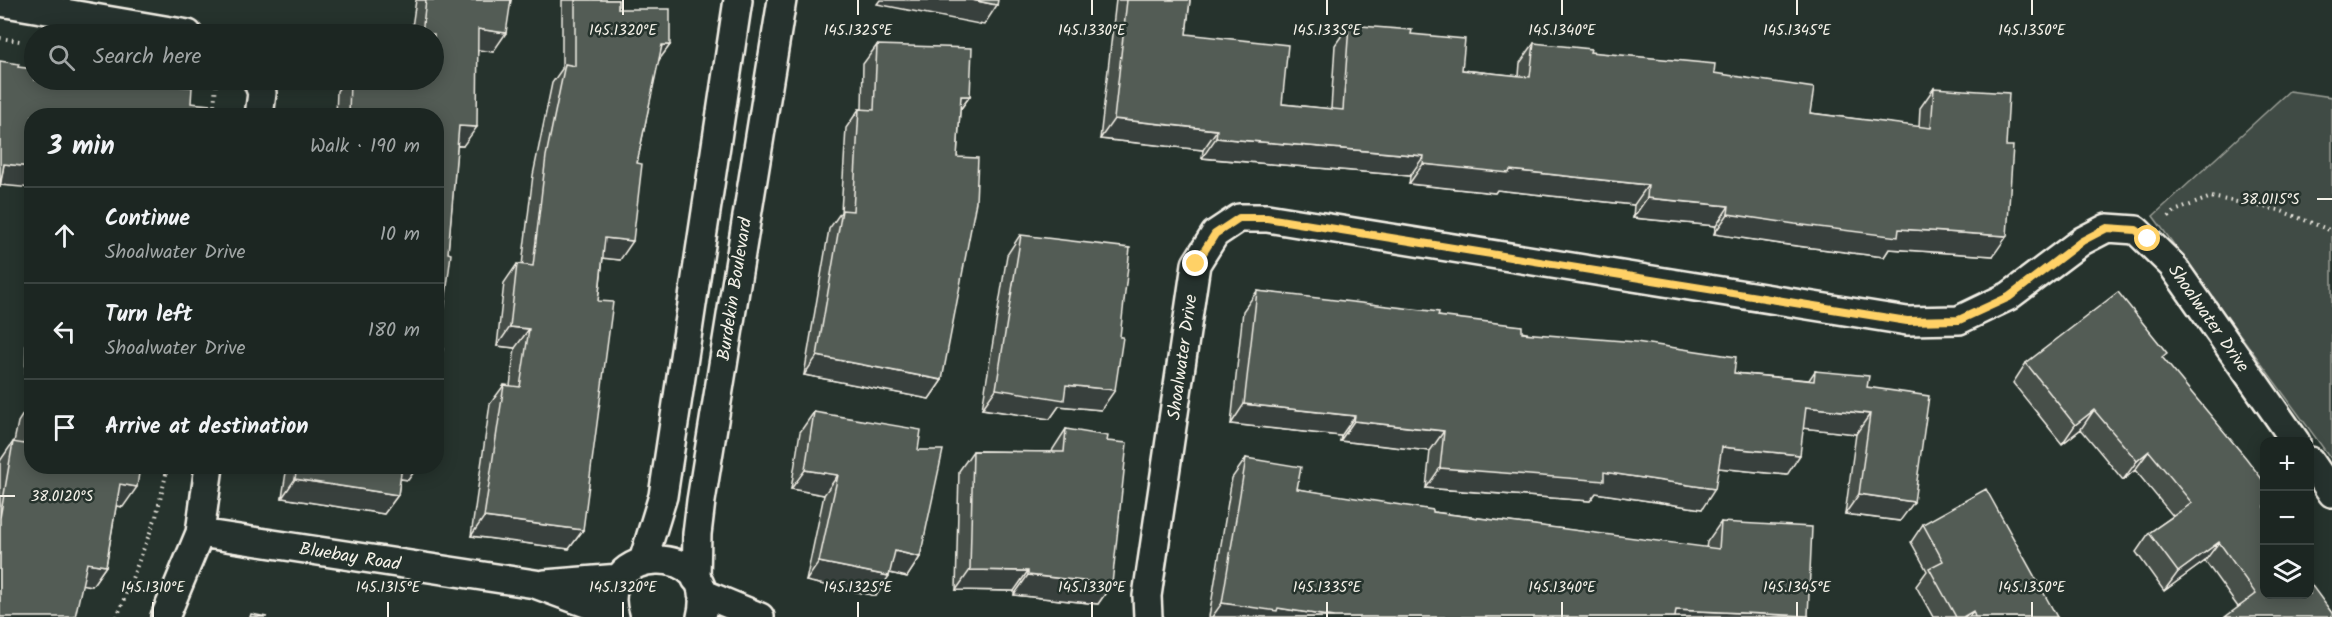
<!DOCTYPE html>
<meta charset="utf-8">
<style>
body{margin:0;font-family:Kalam,sans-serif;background:#252e2a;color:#f1f3f6}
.controls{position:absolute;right:18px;bottom:18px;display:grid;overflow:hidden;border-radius:12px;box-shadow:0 3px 15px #0003}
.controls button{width:54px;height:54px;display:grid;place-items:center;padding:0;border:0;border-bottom:2px solid #3a4340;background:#1c2622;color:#f1f3f6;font:30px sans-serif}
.stop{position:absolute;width:18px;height:18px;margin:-14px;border:4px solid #ffd166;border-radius:50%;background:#fff}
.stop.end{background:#ffd166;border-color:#fff;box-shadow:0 2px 6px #0008}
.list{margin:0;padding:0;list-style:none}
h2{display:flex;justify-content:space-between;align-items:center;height:78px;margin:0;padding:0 24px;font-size:26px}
h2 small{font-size:20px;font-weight:400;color:#a0a5a5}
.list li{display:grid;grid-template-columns:39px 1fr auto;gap:18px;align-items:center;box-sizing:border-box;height:96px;padding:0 24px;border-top:2px solid #3a4340}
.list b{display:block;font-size:22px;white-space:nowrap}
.list p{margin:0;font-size:20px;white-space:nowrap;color:#a0a5a5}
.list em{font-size:20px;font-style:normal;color:#a0a5a5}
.icon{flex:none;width:33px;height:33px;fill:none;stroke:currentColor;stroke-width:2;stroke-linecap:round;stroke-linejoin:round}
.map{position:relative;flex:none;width:2332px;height:617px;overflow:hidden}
.search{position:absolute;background:#1c2622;box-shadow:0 3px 15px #0003;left:24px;top:24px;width:420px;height:66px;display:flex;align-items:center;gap:15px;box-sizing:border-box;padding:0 21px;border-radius:33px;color:#a0a5a5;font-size:22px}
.panel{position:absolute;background:#1c2622;box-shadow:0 3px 15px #0003;left:24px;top:108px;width:420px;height:366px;border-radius:24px}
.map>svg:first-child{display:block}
</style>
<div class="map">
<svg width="2332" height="617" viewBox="0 0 2332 617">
<rect width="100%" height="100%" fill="#26332d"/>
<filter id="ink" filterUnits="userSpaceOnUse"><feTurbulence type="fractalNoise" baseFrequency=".0167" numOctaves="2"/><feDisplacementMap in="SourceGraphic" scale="12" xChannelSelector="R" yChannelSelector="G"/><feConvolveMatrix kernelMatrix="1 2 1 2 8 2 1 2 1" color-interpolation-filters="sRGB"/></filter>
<g filter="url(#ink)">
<path fill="#414b45" stroke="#9a9e96" stroke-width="1.5" d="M2289 91 2332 97V460L2153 216Z"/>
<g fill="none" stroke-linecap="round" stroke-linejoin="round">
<defs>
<path id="minor" d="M0 2 188 34
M257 80 262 93 259 116
M2310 461 2332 493
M200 533 535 584 613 613
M643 561 663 496 738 0
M696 579 697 534 701 501 782 0
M545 584 620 578
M702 593 760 617
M165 617 200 533 209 466
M615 617C591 544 721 538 701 617
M1148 617 1147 596 1196 264 1215 234 1239 218H1267L1907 321 1959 320 2009 296 2082 241 2107 228 2136 230 2172 265 2296 442"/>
</defs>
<use href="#minor" stroke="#f4f1e8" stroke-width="32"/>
<path stroke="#f4f1e8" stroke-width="4" stroke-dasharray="1.5 4.5" stroke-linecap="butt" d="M0 38 20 41
M213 80 216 85 213 116
M2169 217 2175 211 2211 197 2279 210 2332 231
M117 617 156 517 168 466"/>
<use href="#minor" stroke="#26332d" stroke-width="27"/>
</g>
<path fill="#474f49" stroke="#f4f1e8" stroke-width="1.5" d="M416 0H511L493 52 478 50 463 146H457L440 345 436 408V116H336L337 91 345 80H434V34H411Z
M562 0H618V9L670 45 658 61 637 163 620 260 603 258 598 301 583 530 569 549 471 536 490 404 504 385 510 386 515 348 497 346 504 283 517 264 522 265 533 175 552 83 562 69Z
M1116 0H1190L1186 34 1282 104 1331 109 1335 45 1349 25 1411 34 1462 70 1519 76 1520 63 1534 43 1714 73 1810 113 1919 127 1920 108 1934 88 1993 256 1889 249 1884 257 1781 244 1714 234 1716 226 1633 218 1634 205 1497 190 1495 193 1409 184 1410 176 1202 158 1203 150 1100 139Z
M877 45 970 96 960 110 942 380 929 399 804 375 829 229 841 212 846 128 859 109H862L863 64Z
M1020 235 1101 410 1059 406 1050 419 982 409 1007 255Z
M1257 291 1438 316 1734 373 1809 380 1815 371 1867 387 1900 521 1845 514 1856 434 1803 428 1787 475 1719 468 1702 509 1596 493 1590 501 1426 488 1430 451 1340 441 1341 436 1231 424 1243 311Z
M32 323V466L123 507 116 506 106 566 92 586 82 584 0 617V461L13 442H14L18 422 25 411 26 331Z
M2163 359 2265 594 2238 607 2205 561 2164 591 2136 552 2149 533 2173 516 2135 470 2123 480 2081 429 2062 444 2013 383 2026 363Z
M814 412 918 450 920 557 907 577 890 573 876 596 806 581 824 495 791 489 800 432Z
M1066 429 1107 441 1112 584 1098 604 1014 595V591L956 590 959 471 973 451 1052 452 1053 449Z
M1246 458 1297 489 1433 512 1706 548 1707 542 1721 522 1808 616 1807 617H1209L1232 478Z
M287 466H418L408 480 400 479 398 495 384 514 282 498Z
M1923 524 2057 617H1933L1916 586 1927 571 1911 542Z"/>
<path fill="#39403c" stroke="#f4f1e8" stroke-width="1.5" d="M880 0H972L997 5 984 25 877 4Z
M478 29 506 33 493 52 465 48Z
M662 45H670L656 64Z
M961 96H970L956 115Z
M1114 119 1217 130 1203 150 1100 139Z
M459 126 477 127 463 146 445 145Z
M1216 138 1424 156 1410 176 1202 158Z
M4 164 32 167V188L0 185Z
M1423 164 1510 170 1648 185 1634 205 1497 190 1495 193 1409 184Z
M1647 198 1729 206 1716 226 1633 218Z
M1728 214 1899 229 2007 236 1993 256 1889 249 1884 257 1781 244 1714 234Z
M605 238 633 241 620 260 592 257Z
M510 327 529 329 515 348 497 346Z
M817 356 942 380 929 399 804 375Z
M1066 385 1115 390 1101 410 1059 406 1050 419 982 409 996 389Z
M1244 404 1355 416 1341 436 1231 424Z
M1806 407 1870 414 1856 434 1792 427Z
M2094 410 2081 429 2062 444 2075 425Z
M1354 421 1444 431 1430 451 1340 441Z
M1722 447 1800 455 1787 475 1708 467Z
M2149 451 2135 470 2123 480 2137 461Z
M397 466H418L408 480 390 477Z
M1440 468 1604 472 1715 489 1702 509 1596 493 1590 501 1426 488Z
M805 470 838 475 824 495 791 489Z
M295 479 398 495 384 514 282 498Z
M120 484 137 487 123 507 106 504Z
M1859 494 1914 502 1900 521 1845 514Z
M484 517 583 530 569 549 471 536Z
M2219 542 2205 561 2164 591 2178 572Z
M895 551 920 557 907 577 881 571Z
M819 562 889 576 876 596 806 581Z
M87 563 106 566 92 586 73 583Z
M970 570 1028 571 1014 591 956 590Z
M1028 575 1112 584 1098 604 1014 595Z
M1222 603 1278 608 1334 617H1212Z
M1676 610 1808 616 1807 617H1671Z
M1973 611 1969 617H1963Z"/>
<path fill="#525c55" stroke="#f4f1e8" stroke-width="1.5" d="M426 0H511L506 33 478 29 477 127 459 126 448 253 451 254 440 345H443L437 407 436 116H349L350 80H434V34H422Z
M575 0H618V9H670V45H662L637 163 642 164 633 241 605 238 598 301 613 302 583 530 484 517 504 385 520 387 529 329 510 327 517 264 533 266 546 156 565 64 575 66Z
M972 0H998L997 5Z
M1127 0H1190L1186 34 1288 45 1282 104 1343 110 1349 25 1412 30 1411 34 1465 39 1462 70 1530 77 1534 43 1591 49 1590 52 1715 64 1714 73 1814 88 1810 113 1931 128 1934 88 2009 93 2006 146H2013L2007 236 1899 229 1898 237 1795 224 1728 214 1729 206 1647 198 1648 185 1510 170 1509 173 1423 164 1424 156 1216 138 1217 130 1114 119Z
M877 45 972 48 970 96H961L957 157 978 158 976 202 942 380 817 356 842 210 853 211 859 109 874 110Z
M0 61 19 64 18 67 34 69V80H122V83L192 87 191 103 210 105 209 116H32V167L4 164 0 188Z
M1021 235 1130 248 1120 337H1123L1115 390 1066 385 1064 400 996 389Z
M1257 291 1439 312 1438 316 1522 326V333L1636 342 1736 357 1734 373 1814 381 1815 371 1869 376 1867 387 1929 396 1914 502 1859 494 1870 414 1806 407 1800 455 1722 447 1715 489 1604 472V481L1440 468 1444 431 1354 421 1355 416 1244 404Z
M2118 292 2167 353 2162 357 2246 458 2265 483V594H2310V583L2332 613V617H2225L2256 594 2219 542 2178 572 2149 533 2192 503 2149 451 2137 461 2094 410 2075 425 2026 363Z
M32 404V466H140L137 487 120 484 106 566 87 563 75 617H0V518L13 442 24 444Z
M814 412 921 430 918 450H943L920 557 895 551 889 576 819 562 838 475 805 470Z
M1066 429 1108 436 1107 441 1127 443 1112 584 1028 575V571L970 570 973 451 1064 452Z
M1246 458 1301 467 1297 489 1433 510V512L1719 549 1721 522 1812 527 1808 616 1676 610 1675 617H1334L1278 608 1277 611 1222 603Z
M297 466H402L398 495 295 479Z
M1986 489 2057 617H1975L1973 611 1963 617H1956L1929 568 1943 561 1923 524Z
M251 614 267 617H250Z"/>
</g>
<g fill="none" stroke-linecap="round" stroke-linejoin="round" filter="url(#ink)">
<path stroke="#ffd166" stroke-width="8" d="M1196 264 1215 234 1239 218H1267L1907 321 1959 320 2009 297 2082 241 2107 228 2136 230 2148 239"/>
</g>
<path fill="none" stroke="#f4f1e8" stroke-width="2" d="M623 0V15M858 0V15M1092 0V15M1327 0V15M1562 0V15M1797 0V15M2032 0V15M2317 199H2332M0 496H15M153 602V617M388 602V617M623 602V617M858 602V617M1092 602V617M1327 602V617M1562 602V617M1797 602V617M2032 602V617"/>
<g text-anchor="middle" stroke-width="5" stroke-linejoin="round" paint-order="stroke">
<g font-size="18" fill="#f4f1e8" stroke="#26332d">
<text transform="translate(734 289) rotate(-81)" y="6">Burdekin Boulevard</text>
<text transform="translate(2209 318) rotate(55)" y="6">Shoalwater Drive</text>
<text transform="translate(1182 357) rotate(-82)" y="6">Shoalwater Drive</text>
<text transform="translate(350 556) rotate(9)" y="6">Bluebay Road</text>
</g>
</g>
<g font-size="15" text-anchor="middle" fill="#f4f1e8" stroke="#26332d" stroke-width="5" stroke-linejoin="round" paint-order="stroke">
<text x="623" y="35">145.1320°E</text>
<text x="858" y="35">145.1325°E</text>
<text x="1092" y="35">145.1330°E</text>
<text x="1327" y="35">145.1335°E</text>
<text x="1562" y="35">145.1340°E</text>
<text x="1797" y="35">145.1345°E</text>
<text x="2032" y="35">145.1350°E</text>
<text x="2270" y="204">38.0115°S</text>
<text x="62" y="501">38.0120°S</text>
<text x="153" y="592">145.1310°E</text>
<text x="388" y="592">145.1315°E</text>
<text x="623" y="592">145.1320°E</text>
<text x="858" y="592">145.1325°E</text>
<text x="1092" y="592">145.1330°E</text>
<text x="1327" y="592">145.1335°E</text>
<text x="1562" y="592">145.1340°E</text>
<text x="1797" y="592">145.1345°E</text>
<text x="2032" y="592">145.1350°E</text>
</g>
</svg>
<div class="controls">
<button>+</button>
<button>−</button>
<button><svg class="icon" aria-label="layers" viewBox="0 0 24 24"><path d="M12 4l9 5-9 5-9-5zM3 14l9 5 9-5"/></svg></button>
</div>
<div class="stop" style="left:2148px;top:239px"></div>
<div class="stop end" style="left:1196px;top:264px"></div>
<div class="search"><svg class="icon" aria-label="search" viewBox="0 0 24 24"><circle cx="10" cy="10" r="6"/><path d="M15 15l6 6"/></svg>Search here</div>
<section class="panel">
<h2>3 min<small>Walk · 190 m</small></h2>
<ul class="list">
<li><svg class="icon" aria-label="ahead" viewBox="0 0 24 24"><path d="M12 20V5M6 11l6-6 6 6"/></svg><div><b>Continue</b><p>Shoalwater Drive</p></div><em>10 m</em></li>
<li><svg class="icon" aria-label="left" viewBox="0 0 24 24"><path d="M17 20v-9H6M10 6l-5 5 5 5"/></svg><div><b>Turn left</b><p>Shoalwater Drive</p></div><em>180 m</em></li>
<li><svg class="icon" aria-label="arrive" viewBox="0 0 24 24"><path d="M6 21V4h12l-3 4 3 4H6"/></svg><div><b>Arrive at destination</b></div></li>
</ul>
</section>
</div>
